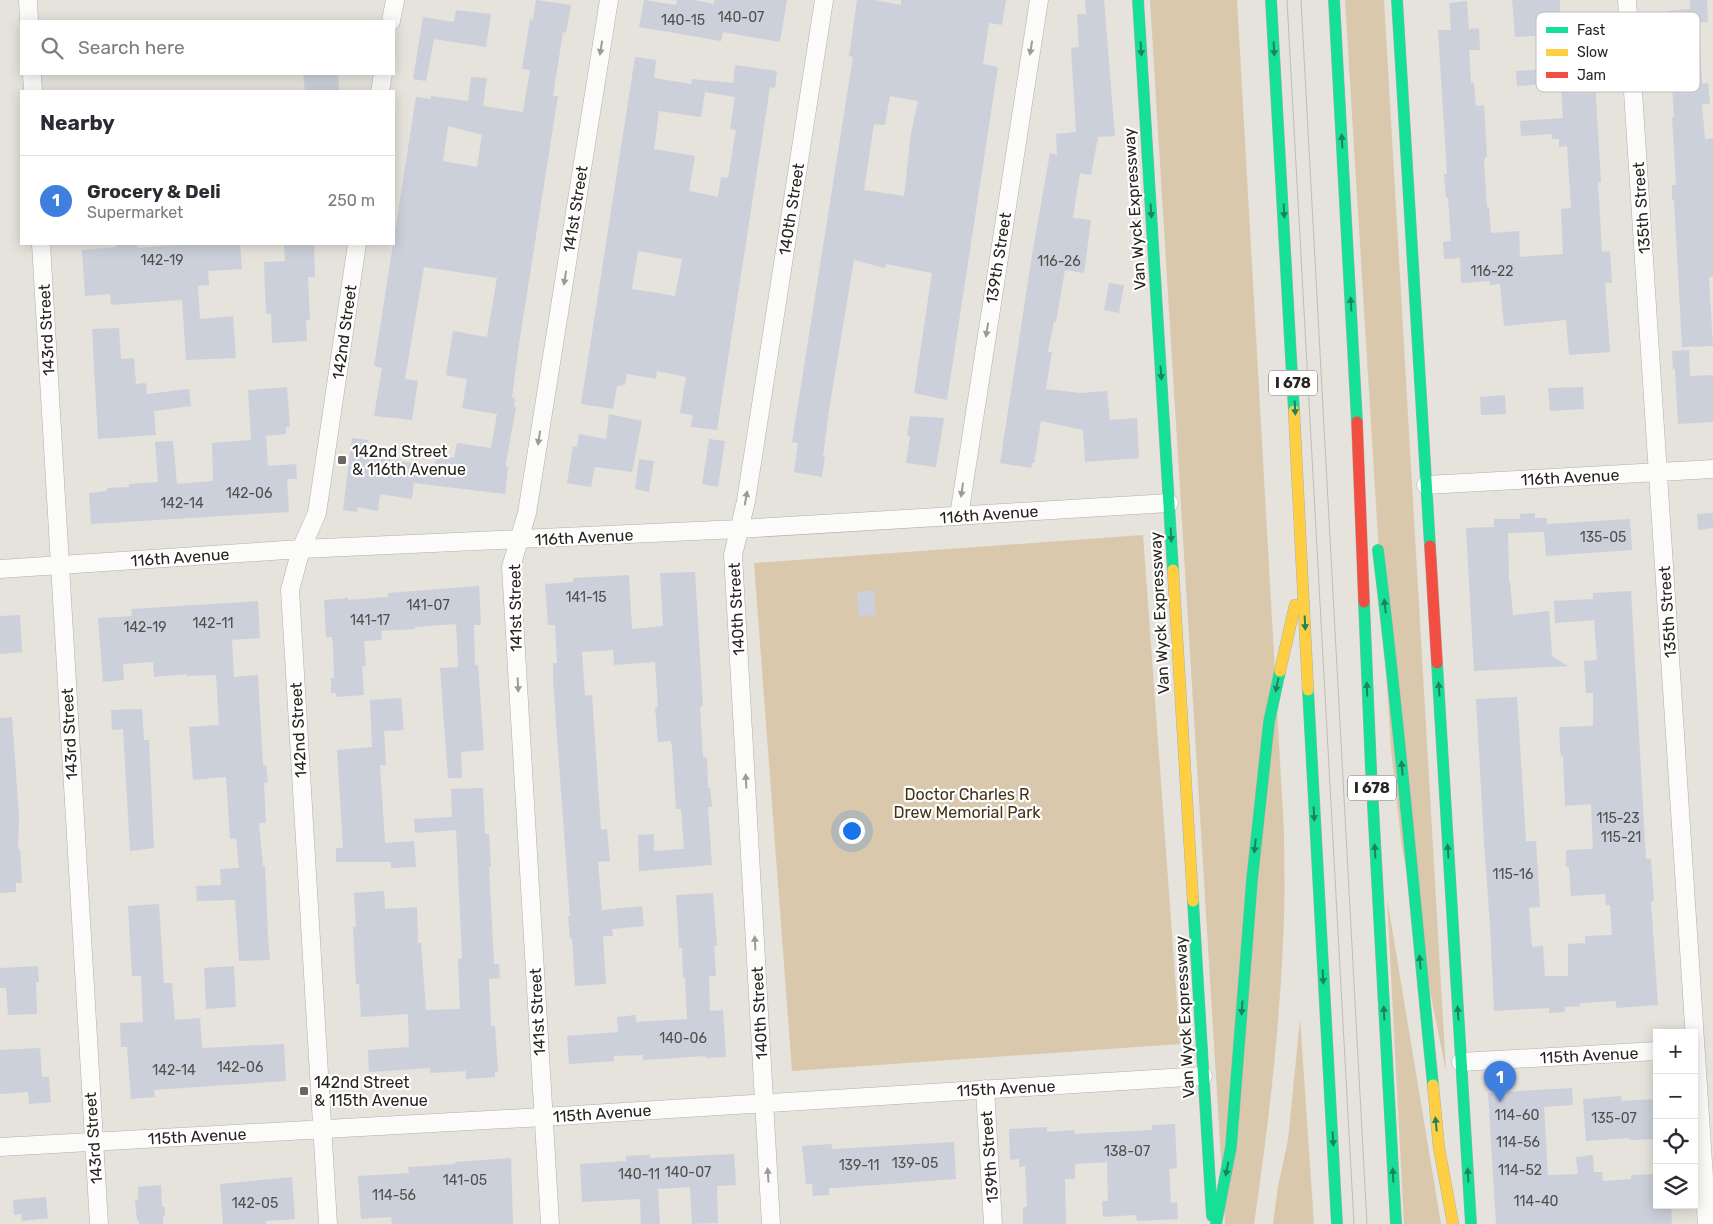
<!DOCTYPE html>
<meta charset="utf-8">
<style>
body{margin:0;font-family:Rubik,sans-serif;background:#f7f7f7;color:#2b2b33}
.controls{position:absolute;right:15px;bottom:15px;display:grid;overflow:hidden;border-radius:0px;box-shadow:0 2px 12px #0003}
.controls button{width:45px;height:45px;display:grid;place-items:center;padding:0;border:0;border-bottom:1px solid #e1e1e2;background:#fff;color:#2b2b33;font:25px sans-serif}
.you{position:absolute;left:851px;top:830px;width:18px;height:18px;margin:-12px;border:4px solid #fff;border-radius:50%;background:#1a73e8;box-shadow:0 0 0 8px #1a73e833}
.badge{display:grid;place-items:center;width:32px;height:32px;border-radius:50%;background:#b45309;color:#fff;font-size:16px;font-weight:700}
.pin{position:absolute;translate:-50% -41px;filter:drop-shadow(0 1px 2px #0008)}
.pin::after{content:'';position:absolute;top:26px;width:18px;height:15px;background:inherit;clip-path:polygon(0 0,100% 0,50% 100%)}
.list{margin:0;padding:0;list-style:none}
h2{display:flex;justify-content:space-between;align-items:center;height:65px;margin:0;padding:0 20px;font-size:21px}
h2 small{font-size:16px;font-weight:400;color:#7c7c81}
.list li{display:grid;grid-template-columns:32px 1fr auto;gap:15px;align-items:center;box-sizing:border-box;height:90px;padding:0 20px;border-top:1px solid #e1e1e2}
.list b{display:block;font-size:19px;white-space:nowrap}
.list p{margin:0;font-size:16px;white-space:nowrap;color:#7c7c81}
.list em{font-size:16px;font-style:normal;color:#7c7c81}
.icon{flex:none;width:28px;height:28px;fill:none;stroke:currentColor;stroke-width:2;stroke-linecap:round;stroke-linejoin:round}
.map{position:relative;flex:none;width:1713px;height:1224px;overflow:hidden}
.search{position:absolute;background:#fff;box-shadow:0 2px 12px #0003;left:20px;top:20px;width:375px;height:55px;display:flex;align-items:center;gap:12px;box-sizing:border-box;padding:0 18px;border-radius:0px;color:#7c7c81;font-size:19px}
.panel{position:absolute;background:#fff;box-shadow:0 2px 12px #0003;left:20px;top:90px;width:375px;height:155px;border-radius:0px}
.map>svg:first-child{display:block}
</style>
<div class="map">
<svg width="1713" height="1224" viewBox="0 0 1713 1224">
<rect width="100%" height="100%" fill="#e6e2dc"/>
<path fill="#d9c8ac" d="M1150 0H1237L1284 832C1284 859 1285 887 1284 915 1281 1019 1269 1122 1254 1224H1225Z
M1345 0H1384L1446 1072 1402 848 1391 750Z
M1143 535 1180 1044 792 1071 754 563Z
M1387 898 1441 1224H1404Z
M1300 1019 1314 1224H1273L1278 1186 1288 1140Z"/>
<path fill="#ccd0da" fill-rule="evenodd" d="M536 0 571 5 566 33 563 32 553 96H558L519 344 512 398H515L514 406 516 407 506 462V467H508L505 494 414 483 412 499 380 494 378 511 358 507 357 512 343 510 352 438 368 440 366 453 386 457V459L435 467 436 455 454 458 457 443 491 448 497 414 462 408 467 379 446 375 453 331 487 337 497 278 424 267 405 379 418 381 412 420 374 416 382 368 374 366 416 97 431 99V96L468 101 471 77 487 78 483 106 523 112 530 70 522 69 530 19 533 20ZM448 126 482 135 477 167 443 161Z
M644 0 676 5 677 0H693L714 4V0H787L780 42 723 32 721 41 639 27Z
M857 0H875L901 5V0H1006L1002 25 989 23 983 64 998 67 947 400 914 393 932 273 886 264 885 268 854 260 829 410 823 456 825 457 822 477 794 472 798 443 792 442 853 57 849 56ZM890 96 918 101 911 133 904 196 864 190 874 124 885 125Z
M1085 0H1104L1115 136 1098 137 1091 175 1080 173 1073 216V218L1091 220 1084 273 1065 270 1056 322 1054 321 1048 352H1052L1046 389 1081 393 1107 391 1110 420 1137 418 1139 458 1085 462 1083 430 1041 421 1034 463H1032L1031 468 1000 463 1033 249 1050 153 1057 155 1056 134 1076 132 1071 48 1079 47 1077 14H1086Z
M1512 0H1560V33L1593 31 1594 47 1560 49 1559 34 1515 37Z
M1690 0H1707L1708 22H1699L1702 84 1708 83 1710 104H1702L1705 139 1713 138V277H1709L1713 346 1682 347 1674 200H1672V185H1676L1672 117H1674L1667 11 1690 9Z
M1467 1 1469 29 1479 28 1480 50H1469L1471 83H1474L1476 106 1484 105 1487 157H1485L1484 161 1487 207H1489L1491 233 1519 231 1520 257 1563 254 1561 209 1571 208 1567 146 1559 147V139H1552V134L1521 136 1520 121 1563 118 1561 85 1595 82 1601 182 1598 183 1602 252 1610 251 1612 283H1605L1610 352 1569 355 1566 320 1504 326 1500 284 1490 285V281L1461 283 1460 258 1444 259 1443 242 1451 241 1448 198H1446L1444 174H1447L1438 30H1451L1449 3Z
M456 10 491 14 486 47 434 39 426 81 413 79 423 17 454 22Z
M635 57 656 60 654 78 691 84 692 79 733 83 735 65 777 71 775 88 770 87 717 430 691 427 693 415 680 413 686 377 657 371 656 379 627 374 625 385 617 386 613 409 581 404ZM705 92 735 97 730 129 736 130 728 178 721 177 718 197 689 191 695 156 654 149 659 111 701 117ZM638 251 682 259 675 296 632 289Z
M1545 69 1546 84 1517 86 1516 71Z
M303 74H338L339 91H305Z
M116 244H137L138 248 191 244H240L242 269 208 271 209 285 198 286 200 319 233 316 236 358 186 360 182 300 111 305 110 294 85 296 82 250 117 247Z
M284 244H314L315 277H308L310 320H306L307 341 272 343 271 314H266L264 262 285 261Z
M1109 283 1124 285 1119 313 1104 310Z
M119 328 121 359 134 358 136 384 146 383 147 394 189 389 191 406 154 411 156 435 98 439 92 329Z
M1689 350 1690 376 1713 375V422L1678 424 1675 369H1673L1672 351Z
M287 387 290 427H286V434L266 436 268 466 296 464 297 479H287L289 512 91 524 89 493 107 491V488L129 487V484L158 482 155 442 173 441 177 484 213 481 212 443 251 440 248 390Z
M1583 387 1584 409 1550 411 1548 388Z
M1505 395 1506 414 1481 415 1480 397Z
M609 414 642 421 632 472 595 467 591 487 567 483 573 446 577 447 579 434 606 439Z
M910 416 944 418 936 467 906 463 910 437 907 436Z
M709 439 725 441 718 487 702 484Z
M639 459 654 461 649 492 635 489Z
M1535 513V518H1547V524L1630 519 1632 550 1546 556 1544 532 1508 533 1509 582H1510L1513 615 1549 611 1552 656 1568 666 1474 671 1466 528 1494 527V519H1520V514Z
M1713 513V528L1698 530 1697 514Z
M695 572 703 706 700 707 703 758 707 757 708 788H710L712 807H708L712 865 639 871 638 835 654 834V851L684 849 681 809H676L672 746 670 741 658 742 655 707H658L655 662 614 665 613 650 582 652 585 696 592 695 601 830 607 829 610 861 598 862 602 910 642 906 644 926 612 929 613 936H603L606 984 575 986 572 938 570 939 568 916H570L553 680V663H557L555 625H548L545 584 573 582V578L629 575 632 629 663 626 660 573Z
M479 586 481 625H474L475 665H478L484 750 461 752 462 778H448L440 668 458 667 456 624 415 627V629L381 631 382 640 364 641 366 666H362L364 695 337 697 336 693H331V678H334L333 646 332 637H326L324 600 348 598V600L388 597V593Z
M874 590 876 615 858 616 857 592Z
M1631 591 1646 859H1651L1654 901 1651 902 1658 1005 1616 1008V1001L1580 1003V1006L1565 1007V1012L1549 1013V1008L1494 1011 1490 924 1484 842 1476 699 1517 697 1526 841H1536L1540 907 1529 908 1532 947 1543 946 1545 976H1568V944L1585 943V936L1612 935 1610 905H1606L1605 894 1571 896 1569 867H1566V850L1593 849 1591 804 1565 806 1563 756 1561 757 1560 749 1559 727 1593 726V693H1586L1584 661 1597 660 1594 620 1555 623 1554 601 1593 599V593Z
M258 601 260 638 232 640 234 677 258 675 263 766 266 765 268 782 264 783 266 823H259L263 866H265L268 936 270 960 239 961 235 900 197 901 196 886 221 885 220 869 239 868 236 838 230 839 226 777 193 780 189 727 219 725 216 675 187 676 186 674 154 677 153 662 123 664 124 680 103 682 98 618 132 616 131 609Z
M20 615 22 652 0 654V616Z
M401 698 404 730 384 731 386 765H380L385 843 414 841 416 867 391 868V862H336V848H343L337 750 372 747 370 700Z
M142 709 144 740H149L154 848 130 851 123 729 112 730 111 710Z
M12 717 19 816 18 849H20L22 883H16V892L0 893V718Z
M483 788 485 834H489L491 867H489L494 964H499L500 978 489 979 491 1026H495L498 1072H495V1077L466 1079V1071L430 1073V1068L369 1072 368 1050 409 1047 408 1014 361 1017 359 984H356L355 967 353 927H356L354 893 384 891 385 909 417 907 418 943H421L426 1010 460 1009 458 959 462 958 456 830 415 833 414 819 452 817 451 789Z
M713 893 717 946H714L716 976H709L710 1011 723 1010 726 1057 705 1058V1056L643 1060V1055L614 1056V1061L569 1064 567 1036 618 1032 617 1017 636 1015V1022L687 1019 685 978H683L682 948H679L676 895Z
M159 904 164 983H172L175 1020 200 1018 202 1048 284 1044 286 1081 154 1090 155 1097 131 1099 127 1047H121L120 1023 143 1022 141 976H132L128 906Z
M38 966 39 982H36L37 1014 8 1015 6 988H0V968Z
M234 966 236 1007 206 1009 204 968Z
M40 1048 42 1077H49L51 1102 29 1104 28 1092 0 1094V1050Z
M1572 1088 1573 1105 1544 1107 1548 1175 1578 1174 1576 1157 1593 1155 1594 1172H1602L1603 1181 1631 1179V1175L1657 1174V1205H1671L1672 1224H1496L1488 1093Z
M1621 1096 1622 1101 1657 1099V1139L1629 1140V1138L1586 1141 1583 1099Z
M1175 1124 1177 1168 1169 1169 1171 1203 1177 1202 1178 1219 1137 1221 1136 1215 1103 1217 1102 1201H1108L1107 1162 1075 1164V1179H1065L1066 1224H1023V1207H1027L1025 1166 1019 1167V1159L1010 1160 1009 1129 1047 1127V1132L1074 1130 1075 1134 1152 1130V1125Z
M954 1142 956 1179 835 1188H829V1195L813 1196 812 1184H806L802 1146 832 1144V1149Z
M734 1154 736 1185 717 1186 718 1223 692 1224 690 1187 658 1189 660 1224H641L640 1199 582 1202 580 1164 626 1161V1156L650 1155V1158Z
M511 1158 513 1224H392L391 1217 361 1219 358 1176 409 1173 408 1167 455 1164V1162Z
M292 1177 295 1219 266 1221V1224H223L220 1184Z
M161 1185 162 1206 165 1208V1214L163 1217V1224H139V1221H137L135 1200H138V1187Z
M46 1197 48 1218 22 1221 21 1214 14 1215 13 1200Z"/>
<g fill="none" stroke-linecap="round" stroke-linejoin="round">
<defs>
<path id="street" d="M28 0 29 21
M1627 0 1707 1224
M391 21 395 0
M32 74 33 91
M380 91 383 74
M41 244 99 1224
M1426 485 1713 469
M959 516 1039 0
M0 569 301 549 739 529 1169 503
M1461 1062 1657 1051
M985 1089 993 1224
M0 1147 543 1117 1203 1076
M328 1224 290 590 301 549 317 513 357 244
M550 1224 511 567 527 513 609 0
M771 1224 733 555 746 501 824 0"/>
<path id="fast" d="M1138 0 1173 570
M1271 0 1294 411
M1334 0 1357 422
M1397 0 1430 546
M1378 550C1400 728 1415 906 1433 1085
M1364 602 1371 769 1396 1224
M1437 663 1471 1224
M1308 690 1337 1224
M1193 901 1212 1216
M1216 1224 1231 1147 1252 880 1269 722 1280 671"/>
<path id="slow" d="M1294 411 1308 690
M1173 570 1193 901
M1280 671 1295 605
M1433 1085 1439 1148 1453 1224"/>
<path id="jam" d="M1357 422 1364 602
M1430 546 1437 663"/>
</defs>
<use href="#street" stroke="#b2afab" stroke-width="19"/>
<use href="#fast" stroke="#b2afab" stroke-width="12"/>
<use href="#slow" stroke="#b2afab" stroke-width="12"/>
<use href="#jam" stroke="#b2afab" stroke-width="12"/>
<use href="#street" stroke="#fbfbfa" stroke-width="18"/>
<use href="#fast" stroke="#16e098" stroke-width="11"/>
<use href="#slow" stroke="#ffcf43" stroke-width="11"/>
<use href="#jam" stroke="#f24e42" stroke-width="11"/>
<path stroke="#bfbdbc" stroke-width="1" d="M1287 0 1354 1224
M1301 0 1367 1224"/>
</g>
<defs><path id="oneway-solid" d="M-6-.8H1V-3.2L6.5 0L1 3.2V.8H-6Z" transform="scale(1.25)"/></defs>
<g fill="#9c9b98">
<use href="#oneway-solid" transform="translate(601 48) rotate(99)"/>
<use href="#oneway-solid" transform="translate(1031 48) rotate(99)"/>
<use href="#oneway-solid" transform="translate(565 278) rotate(99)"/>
<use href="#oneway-solid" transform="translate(987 330) rotate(99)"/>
<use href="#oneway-solid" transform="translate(539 438) rotate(99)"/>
<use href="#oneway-solid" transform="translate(962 490) rotate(98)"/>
<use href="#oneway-solid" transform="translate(746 498) rotate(-80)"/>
<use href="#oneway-solid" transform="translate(518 685) rotate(87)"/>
<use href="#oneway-solid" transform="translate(746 781) rotate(-93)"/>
<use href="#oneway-solid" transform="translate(755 943) rotate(-93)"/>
<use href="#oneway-solid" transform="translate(768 1175) rotate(-94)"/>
</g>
<g fill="#1f825c">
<use href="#oneway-solid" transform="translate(1141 49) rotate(86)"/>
<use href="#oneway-solid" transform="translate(1274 49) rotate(87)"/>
<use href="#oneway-solid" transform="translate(1342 141) rotate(-93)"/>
<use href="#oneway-solid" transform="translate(1151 211) rotate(86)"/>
<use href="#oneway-solid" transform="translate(1284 211) rotate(87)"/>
<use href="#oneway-solid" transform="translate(1351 304) rotate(-93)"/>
<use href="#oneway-solid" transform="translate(1161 373) rotate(86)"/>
<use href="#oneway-solid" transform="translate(1295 408) rotate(87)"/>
<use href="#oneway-solid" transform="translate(1171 535) rotate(87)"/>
<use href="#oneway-solid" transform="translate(1385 606) rotate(-97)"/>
<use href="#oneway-solid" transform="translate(1305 623) rotate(87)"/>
<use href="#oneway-solid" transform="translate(1277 685) rotate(102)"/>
<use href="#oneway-solid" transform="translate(1367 689) rotate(-92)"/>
<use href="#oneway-solid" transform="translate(1439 689) rotate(-94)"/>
<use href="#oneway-solid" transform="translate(1402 768) rotate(-95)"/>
<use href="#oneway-solid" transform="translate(1314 814) rotate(87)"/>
<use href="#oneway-solid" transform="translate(1255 846) rotate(96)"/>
<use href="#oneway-solid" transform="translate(1375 851) rotate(-93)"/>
<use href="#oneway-solid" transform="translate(1448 851) rotate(-94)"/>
<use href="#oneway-solid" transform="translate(1420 962) rotate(-96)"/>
<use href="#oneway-solid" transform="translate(1323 977) rotate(87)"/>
<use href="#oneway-solid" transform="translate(1242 1008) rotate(94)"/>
<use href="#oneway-solid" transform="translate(1384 1013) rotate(-93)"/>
<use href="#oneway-solid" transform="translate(1458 1013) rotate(-94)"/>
<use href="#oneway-solid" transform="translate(1436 1124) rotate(-96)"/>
<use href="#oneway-solid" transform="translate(1333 1139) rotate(87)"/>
<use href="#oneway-solid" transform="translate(1227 1169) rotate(101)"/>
<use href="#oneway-solid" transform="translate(1393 1175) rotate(-93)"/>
<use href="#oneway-solid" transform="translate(1468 1175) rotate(-93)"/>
</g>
<g fill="#6a6762" stroke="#fff" stroke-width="2">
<rect x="337" y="455" width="10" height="10" rx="2.5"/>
<rect x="299" y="1086" width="10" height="10" rx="2.5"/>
</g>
<g text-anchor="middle" stroke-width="4.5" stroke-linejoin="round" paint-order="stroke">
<g font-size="14" fill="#51504f">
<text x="741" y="22">140-07</text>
<text x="683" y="25">140-15</text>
<text x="162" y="265">142-19</text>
<text x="1059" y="266">116-26</text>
<text x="1492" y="276">116-22</text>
<text x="249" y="498">142-06</text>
<text x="182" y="508">142-14</text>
<text x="1603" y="542">135-05</text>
<text x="586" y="602">141-15</text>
<text x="428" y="610">141-07</text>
<text x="370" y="625">141-17</text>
<text x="213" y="628">142-11</text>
<text x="145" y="632">142-19</text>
<text x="1618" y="823">115-23</text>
<text x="1621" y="842">115-21</text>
<text x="1513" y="879">115-16</text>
<text x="683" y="1043">140-06</text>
<text x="240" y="1072">142-06</text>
<text x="174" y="1075">142-14</text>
<text x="1517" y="1120">114-60</text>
<text x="1614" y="1123">135-07</text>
<text x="1518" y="1147">114-56</text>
<text x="1127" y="1156">138-07</text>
<text x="915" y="1168">139-05</text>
<text x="859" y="1170">139-11</text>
<text x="1520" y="1175">114-52</text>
<text x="688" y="1177">140-07</text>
<text x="639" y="1179">140-11</text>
<text x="465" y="1185">141-05</text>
<text x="394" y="1200">114-56</text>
<text x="1536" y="1206">114-40</text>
<text x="255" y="1208">142-05</text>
</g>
<g fill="#fff" stroke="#686664" stroke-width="1">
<rect x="1269" y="370.5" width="48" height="25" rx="4"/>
<rect x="1348" y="775.5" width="48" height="25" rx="4"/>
</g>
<g font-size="15" font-weight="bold" fill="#282521">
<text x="1293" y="388">I 678</text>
<text x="1372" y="793">I 678</text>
</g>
<g font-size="16" fill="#282521" stroke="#fff">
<text transform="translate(1641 208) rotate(-94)" y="6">135th Street</text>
<text transform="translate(575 209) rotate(-81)" y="6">141st Street</text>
<text transform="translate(791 209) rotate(-81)" y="6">140th Street</text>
<text transform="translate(1134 209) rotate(-94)" y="6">Van Wyck Expressway</text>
<text transform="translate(998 258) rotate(-81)" y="6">139th Street</text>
<text transform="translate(46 330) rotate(-93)" y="6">143rd Street</text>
<text transform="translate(344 332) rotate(-82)" y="6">142nd Street</text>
<text transform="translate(1570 477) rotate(-3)" y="6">116th Avenue</text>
<text transform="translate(989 514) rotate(-4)" y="6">116th Avenue</text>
<text transform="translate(584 537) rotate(-3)" y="6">116th Avenue</text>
<text transform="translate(180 557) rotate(-4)" y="6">116th Avenue</text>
<text transform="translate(515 608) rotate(-91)" y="6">141st Street</text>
<text transform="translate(736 609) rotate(-93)" y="6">140th Street</text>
<text transform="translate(1667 612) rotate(-94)" y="6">135th Street</text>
<text transform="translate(1159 613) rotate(-93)" y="6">Van Wyck Expressway</text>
<text transform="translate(298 730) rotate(-93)" y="6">142nd Street</text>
<text transform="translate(69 734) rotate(-93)" y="6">143rd Street</text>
<text transform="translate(537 1012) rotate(-93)" y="6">141st Street</text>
<text transform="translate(759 1013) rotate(-93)" y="6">140th Street</text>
<text transform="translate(1184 1017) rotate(-93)" y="6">Van Wyck Expressway</text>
<text transform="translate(1589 1055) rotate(-3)" y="6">115th Avenue</text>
<text transform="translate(1006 1088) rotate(-3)" y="6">115th Avenue</text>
<text transform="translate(602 1113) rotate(-4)" y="6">115th Avenue</text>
<text transform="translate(197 1136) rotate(-3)" y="6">115th Avenue</text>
<text transform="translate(93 1138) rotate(-94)" y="6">143rd Street</text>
<text transform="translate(989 1157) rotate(-94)" y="6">139th Street</text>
</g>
<g font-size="16" fill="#282521" stroke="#fff" text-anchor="start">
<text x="352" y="457">142nd Street<tspan x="352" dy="18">&amp; 116th Avenue</tspan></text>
<text x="314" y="1088">142nd Street<tspan x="314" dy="18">&amp; 115th Avenue</tspan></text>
</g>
<g font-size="16" fill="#433215" stroke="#fff">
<text x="967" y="800">Doctor Charles R<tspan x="967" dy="18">Drew Memorial Park</tspan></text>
</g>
</g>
<rect x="1536" y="12" width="164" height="80" rx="8" fill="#fff" stroke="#bebebc" stroke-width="1"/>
<rect x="1546" y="27" width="22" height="6" fill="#16e098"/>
<rect x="1546" y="49" width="22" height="7" fill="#ffcf43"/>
<rect x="1546" y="72" width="22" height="6" fill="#f24e42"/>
<g font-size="14" fill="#282521">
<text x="1577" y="35">Fast</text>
<text x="1577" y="57">Slow</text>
<text x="1577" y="80">Jam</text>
</g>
</svg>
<div class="controls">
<button>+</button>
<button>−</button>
<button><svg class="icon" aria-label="locate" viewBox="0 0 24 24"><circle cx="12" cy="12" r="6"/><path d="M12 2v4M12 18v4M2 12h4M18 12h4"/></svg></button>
<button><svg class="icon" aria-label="layers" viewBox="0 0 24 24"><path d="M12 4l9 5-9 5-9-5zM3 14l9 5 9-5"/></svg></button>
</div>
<div class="you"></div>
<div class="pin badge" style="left:1500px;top:1102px;background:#3f7fe0">1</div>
<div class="search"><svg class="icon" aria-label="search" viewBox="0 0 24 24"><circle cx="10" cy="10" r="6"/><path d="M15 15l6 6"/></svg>Search here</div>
<section class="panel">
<h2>Nearby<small></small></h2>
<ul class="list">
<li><span class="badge" style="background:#3f7fe0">1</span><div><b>Grocery &amp; Deli</b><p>Supermarket</p></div><em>250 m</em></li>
</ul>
</section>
</div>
